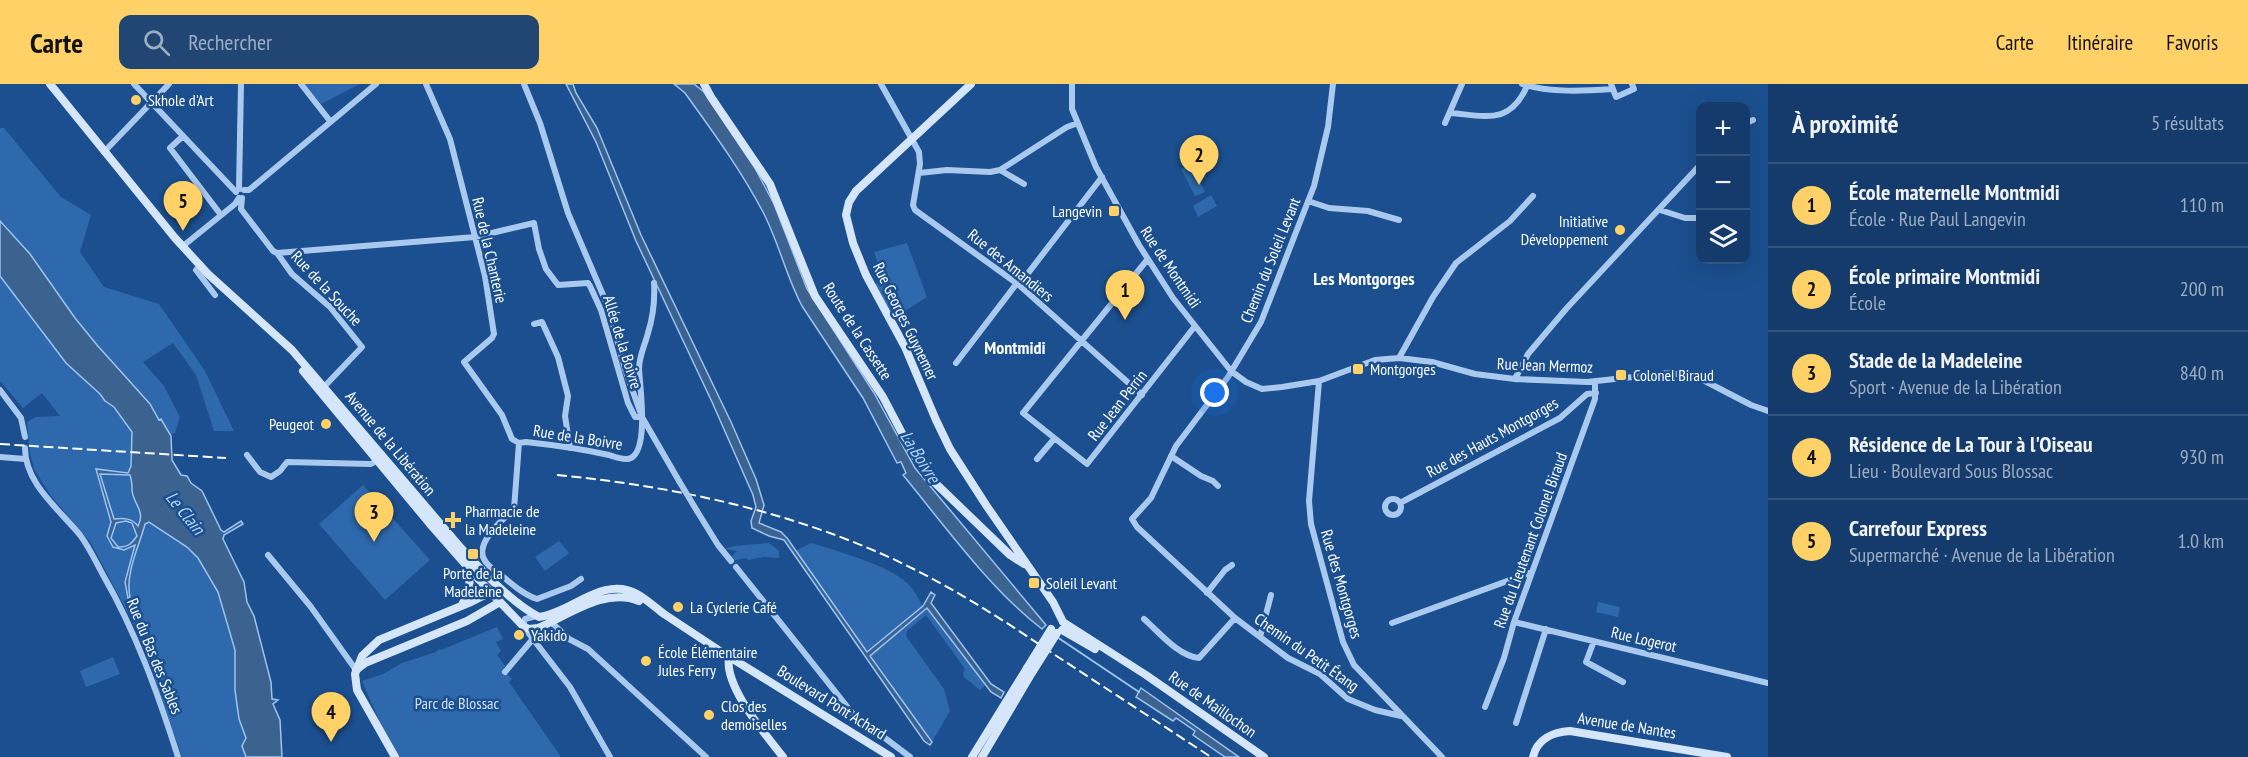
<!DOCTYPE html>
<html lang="fr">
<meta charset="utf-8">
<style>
body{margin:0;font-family:"PT Sans Narrow",sans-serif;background:#214673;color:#f1f3f6}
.controls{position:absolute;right:18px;top:18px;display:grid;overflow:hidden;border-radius:12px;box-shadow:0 6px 24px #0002}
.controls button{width:54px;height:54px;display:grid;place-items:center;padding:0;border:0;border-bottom:2px solid #33557e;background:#143b6b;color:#f1f3f6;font:30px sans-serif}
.you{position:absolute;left:1215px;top:309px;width:21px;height:21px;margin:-15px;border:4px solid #fff;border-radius:50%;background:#1a73e8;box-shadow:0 0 0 9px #1a73e833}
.badge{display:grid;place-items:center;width:39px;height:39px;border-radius:50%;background:#ffd166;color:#111;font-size:20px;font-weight:700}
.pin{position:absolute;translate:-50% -50px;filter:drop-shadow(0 2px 3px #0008)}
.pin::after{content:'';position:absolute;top:32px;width:21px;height:18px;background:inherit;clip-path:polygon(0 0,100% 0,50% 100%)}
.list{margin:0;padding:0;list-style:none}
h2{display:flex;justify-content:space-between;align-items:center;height:78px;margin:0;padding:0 24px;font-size:26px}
h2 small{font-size:20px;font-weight:400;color:#9dadc1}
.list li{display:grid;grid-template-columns:39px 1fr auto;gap:18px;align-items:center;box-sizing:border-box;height:84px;padding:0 24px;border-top:2px solid #33557e}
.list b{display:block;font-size:22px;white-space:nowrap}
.list p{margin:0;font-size:20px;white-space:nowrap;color:#9dadc1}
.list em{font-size:20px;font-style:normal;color:#9dadc1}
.icon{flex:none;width:33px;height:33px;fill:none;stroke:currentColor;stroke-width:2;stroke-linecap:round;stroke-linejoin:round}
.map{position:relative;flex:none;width:1768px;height:673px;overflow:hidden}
header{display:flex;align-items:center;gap:36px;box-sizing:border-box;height:84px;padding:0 30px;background:#ffd166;color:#111}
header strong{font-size:28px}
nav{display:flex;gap:33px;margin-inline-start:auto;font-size:21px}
.search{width:420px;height:54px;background:#214673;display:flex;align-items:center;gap:15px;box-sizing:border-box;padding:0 21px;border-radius:12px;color:#9dadc1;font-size:22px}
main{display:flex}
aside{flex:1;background:#143b6b}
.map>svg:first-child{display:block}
</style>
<header>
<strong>Carte</strong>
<div class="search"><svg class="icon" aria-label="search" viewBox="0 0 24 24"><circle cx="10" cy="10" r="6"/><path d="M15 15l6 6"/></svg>Rechercher</div>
<nav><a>Carte</a><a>Itinéraire</a><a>Favoris</a></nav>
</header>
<main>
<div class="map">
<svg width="1768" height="673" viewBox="0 0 1768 673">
<rect width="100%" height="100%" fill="#1b4f8f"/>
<path fill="#2e69ad" d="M305 0H360L321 20Z
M0 44H4L61 113 91 131 80 168 104 203 159 220 205 287 234 347H214L196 291 173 259 143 278 164 302 180 333 175 349 159 355 153 440 187 463 198 474 218 508 235 566V606L239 635 246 654 242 663 246 673H182L139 550 91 459 51 412 34 385 30 369 27 338 36 333 60 332 42 309 23 324 0 297Z
M1191 80 1205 108 1195 112 1181 85Z
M1211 111 1217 122 1198 133 1193 122Z
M907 159 927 213 894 234 875 200 884 196 874 168Z
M363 401 430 476 385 516 319 440Z
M559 457 569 469 545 487 535 473Z
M769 459 779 467V474L764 473 748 476 746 474 731 477V473L737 467 724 465 734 462Z
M811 459C837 467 888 481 907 499 914 505 918 514 923 522L867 569 795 467Z
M1598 518 1620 523 1618 533 1596 528Z
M927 524 986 601 980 606 964 593 963 589 965 585 926 531 907 547 906 552 944 605 950 627 932 658 870 572Z
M497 543 503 555 496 558 501 567 497 571 505 582 503 585 512 595 509 598 561 673H399L382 643 362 597 383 590 402 579 436 568 439 565 441 566Z
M113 573 120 590 86 603 80 587Z"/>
<path fill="#3c6290" stroke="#9cc4f0" stroke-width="1.5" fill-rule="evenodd" d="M566 0H573L576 9 597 44 641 151 731 338 756 395 764 421 759 439 781 448 787 454 867 568 923 522 931 508 935 511 931 519 991 600 1004 608 1001 614 991 608 927 524 870 572 932 658 930 661 924 657 784 456 769 452 752 444 751 437 756 423 753 411 712 318 636 157 596 58Z
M674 0H694L704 8 755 84 774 120 807 205 874 309 915 384 1046 541 1042 545C990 505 945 442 903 391L906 389 901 378 897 379 863 314 802 222C786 192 779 159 763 128 741 86 713 48 685 9Z
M0 137 30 170 75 234 97 261 150 320 159 336 161 335 171 352 172 376 181 391 187 392 191 399 202 407 221 446 224 448 241 437 243 440 224 451 223 455 244 498 247 518 254 532 271 598 272 615 278 616 273 620 280 636 282 673H246L242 662 246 654 239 635 235 606V566L218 508 198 474 187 463 149 438 145 440C139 463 125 489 130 513L128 514 125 498 135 461 124 466 113 463 107 452 111 438 96 385 128 389 131 382 132 348 114 323 105 317 100 310 66 279 0 192ZM100 390 130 391C132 397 132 400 132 406 133 420 146 427 138 442 132 434 124 434 114 435ZM126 437 132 439 137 452C132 459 128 464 118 463L111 454 116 439Z
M1141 604 1239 673H1225L1193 651 1195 647 1176 634 1173 637 1136 613Z"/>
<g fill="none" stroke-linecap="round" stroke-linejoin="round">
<path stroke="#9cc4f0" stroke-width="2" d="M1057 553 1139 608"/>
<path stroke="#a9c9ee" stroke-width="6" d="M134 0 236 108
M301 0 330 37
M426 0 450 55 485 192 494 250 492 254 464 278 502 331 512 355 519 359 514 425C503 435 475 459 484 475 487 482 495 487 501 491 512 500 524 511 537 515L571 502 581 495
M524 0 540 39 568 129 609 225 625 285 642 333 679 397
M881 0 919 68 920 80 913 121 915 126 1019 201 1142 311
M1072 0V25L1096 83 1139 161 1173 214 1231 287 1246 298 1262 305 1282 303 1319 297 1375 276 1399 274 1432 278 1475 290 1515 295 1587 298 1670 289 1699 294 1751 321 1768 327
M1333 0 1328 43 1314 102 1261 238 1228 293 1176 362 1151 414 1132 435 1137 443 1235 534 1288 574 1320 590 1348 615 1375 626 1401 632
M1522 0C1551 9 1583 7 1613 5
M1611 0 1616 13 1634 5 1632 0
M1451 29C1486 32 1510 41 1527 2
M1445 39 1462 0
M1746 39 1753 36
M183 52 170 64 221 131
M104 68 169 0
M1000 86 1024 100
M919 89 947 86 990 88 1000 86 1067 43 1078 39
M239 105 241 0
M244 106H249L376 0
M242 114 241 125 273 167 277 169 292 190 330 223 362 263 322 305
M1308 117 1329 124 1368 127 1399 136
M1660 126 1685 134H1700
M183 162 235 120 239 114
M277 169 475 153 534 139 539 165 546 185 558 201 588 199 590 202 601 226 628 319 635 333H642
M1147 176 1023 329 1087 380 1195 242
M200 182 196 186 215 211
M1019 201 1102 93
M534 240 542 238 558 273 568 312 565 332 570 364
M1399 274 1433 213 1456 179 1510 137 1533 112
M956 279 1017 199
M1515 295 1528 270 1566 225 1700 81
M1319 297 1309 417 1311 440 1343 558 1354 581 1442 673
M0 306 21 334 25 353
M519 359 526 358C554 361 582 365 609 371 615 373 625 377 631 374 649 365 640 303 639 285 639 272 645 261 648 249 653 233 655 216 654 199
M25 364C25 400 59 425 80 451 89 463 96 478 103 491 136 548 158 610 178 673
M247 371 260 388 271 393 280 387 287 378 371 380 380 375
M1171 372 1201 392 1213 397 1218 402
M0 373 25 375
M1037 375 1054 355
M1385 423a8 8 0 1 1 16 0a8 8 0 1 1-16 0Z
M1400 419 1560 334 1587 310 1596 309
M697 427 718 461 731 477
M268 471 311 523 356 586
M736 483 853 630 910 673
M1207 509 1225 486 1232 481
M536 532 525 535 523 542 570 603 610 673
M1144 535C1159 548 1178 572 1199 574L1235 534
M551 538 569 555 588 565 706 673
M1514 538 1768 599
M1392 539 1532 488
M1260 553 1271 511
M1594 557 1586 578 1623 598
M505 588 532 556
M1485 623 1504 574 1514 538 1595 315V297
M1516 639 1546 545"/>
<path stroke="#d6e6fa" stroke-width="8" d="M50 0 175 154 208 190 292 266 461 464C482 487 512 519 539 533 571 529 603 491 637 510 646 515 655 523 664 530
M704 0 711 13 770 100 815 212 883 313 912 368 929 393 1010 471 1024 480
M971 0 856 107 849 118 846 131 853 159 866 191 905 263 936 336 950 365 986 421 1053 518 1063 538
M303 287 430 440 481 498 523 542 529 545 538 544C569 531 605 503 639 517
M462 521 470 504 468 485
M661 528 720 567 891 673
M1063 538 1146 591 1264 673
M1062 546 1095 565
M730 570C720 598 766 651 783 673
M356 586 365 579 467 537 500 518
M395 673 357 606 355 590 362 572 379 556 471 518 493 507
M972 673 1027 584
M982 673 1033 587
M1533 673C1537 655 1553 648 1570 647L1727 673"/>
<path stroke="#fff" stroke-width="2" stroke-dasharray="10 4.5" stroke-linecap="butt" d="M0 360 226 374
M557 391C671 402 786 426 891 474 949 501 1002 535 1055 571 1107 605 1159 639 1211 673"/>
<path stroke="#a9c9ee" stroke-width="6" d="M679 397 697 427"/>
<path stroke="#d6e6fa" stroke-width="8" d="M1027 584 1051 545
M1033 587 1057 549"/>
</g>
<g fill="#ffd166" stroke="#1b4f8f" stroke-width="2">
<circle cx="136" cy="16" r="6"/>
<rect x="1108" y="121" width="12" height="12" rx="3"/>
<circle cx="1620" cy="146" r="6"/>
<rect x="1352" y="279" width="12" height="12" rx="3"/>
<rect x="1615" y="285" width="12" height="12" rx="3"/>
<circle cx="326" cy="340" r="6"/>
<path d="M450 427h6v6h6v6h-6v6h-6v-6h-6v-6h6z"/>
<rect x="467" y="464" width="12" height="12" rx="3"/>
<rect x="1028" y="493" width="12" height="12" rx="3"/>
<circle cx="678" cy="523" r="6"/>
<circle cx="519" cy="551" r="6"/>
<circle cx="646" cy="577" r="6"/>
<circle cx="709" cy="631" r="6"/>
</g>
<g text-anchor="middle" stroke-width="5" stroke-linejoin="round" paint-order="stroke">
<g font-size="16" fill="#fff" stroke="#1b4f8f" text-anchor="start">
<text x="148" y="22">Skhole d'Art</text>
<text x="1102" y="133" text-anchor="end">Langevin</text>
<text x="1608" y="143" text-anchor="end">Initiative<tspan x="1608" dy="18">Développement</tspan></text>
<text x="1370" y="291">Montgorges</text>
<text x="1633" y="297">Colonel Biraud</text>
<text x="314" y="346" text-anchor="end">Peugeot</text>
<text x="465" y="433">Pharmacie de<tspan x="465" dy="18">la Madeleine</tspan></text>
<text x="473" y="495" text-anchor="middle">Porte de la<tspan x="473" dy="18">Madeleine</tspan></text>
<text x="1046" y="505">Soleil Levant</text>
<text x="690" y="529">La Cyclerie Café</text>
<text x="531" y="557">Yakido</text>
<text x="658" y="574">École Élémentaire<tspan x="658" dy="18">Jules Ferry</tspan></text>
<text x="721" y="628">Clos des<tspan x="721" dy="18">demoiselles</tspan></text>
</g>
<g font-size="16" fill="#fff" stroke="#1b4f8f">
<text transform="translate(490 166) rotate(77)" y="6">Rue de la Chanterie</text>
<text transform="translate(1270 176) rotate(-68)" y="6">Chemin du Soleil Levant</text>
<text transform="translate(1011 181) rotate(39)" y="6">Rue des Amandiers</text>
<text transform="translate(1171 183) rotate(56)" y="6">Rue de Montmidi</text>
<text transform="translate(327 204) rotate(47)" y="6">Rue de la Souche</text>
<text transform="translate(906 237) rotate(64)" y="6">Rue Georges Guynemer</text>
<text transform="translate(858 247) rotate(57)" y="6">Route de la Cassette</text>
<text transform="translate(623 258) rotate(73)" y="6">Allée de la Boivre</text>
<text transform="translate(1545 281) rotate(2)" y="6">Rue Jean Mermoz</text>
<text transform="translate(1117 321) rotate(-52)" y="6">Rue Jean Perrin</text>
<text transform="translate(578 353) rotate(9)" y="6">Rue de la Boivre</text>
<text transform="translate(1492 353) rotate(-29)" y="6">Rue des Hauts Montgorges</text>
<text transform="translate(391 359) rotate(50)" y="6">Avenue de la Libération</text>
<text transform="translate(1530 456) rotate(-70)" y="6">Rue du Lieutenant Colonel Biraud</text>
<text transform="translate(1342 500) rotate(74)" y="6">Rue des Montgorges</text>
<text transform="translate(1644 555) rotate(13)" y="6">Rue Logerot</text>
<text transform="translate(1307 568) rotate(35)" y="6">Chemin du Petit Étang</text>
<text transform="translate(155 572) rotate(68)" y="6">Rue du Bas des Sables</text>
<text transform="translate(832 618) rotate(32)" y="6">Boulevard Pont Achard</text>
<text transform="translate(1213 620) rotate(35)" y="6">Rue de Maillochon</text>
<text transform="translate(1627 641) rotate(9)" y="6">Avenue de Nantes</text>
</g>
<g font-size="16" fill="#cfe3fa" stroke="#1b4f8f">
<text x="457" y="625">Parc de Blossac</text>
</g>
<g font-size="18" font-weight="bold" fill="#fff" stroke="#1b4f8f">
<text x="1364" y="201">Les Montgorges</text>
<text x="1015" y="270">Montmidi</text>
</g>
<g font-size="18" font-style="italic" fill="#b5d3f5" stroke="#1b4f8f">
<text transform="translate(920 373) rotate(58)" y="6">La Boivre</text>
<text transform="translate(185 429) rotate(51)" y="6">Le Clain</text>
</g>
</g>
</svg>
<div class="controls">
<button>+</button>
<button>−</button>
<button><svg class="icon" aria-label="layers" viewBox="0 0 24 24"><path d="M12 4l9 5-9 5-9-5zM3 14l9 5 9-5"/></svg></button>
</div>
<div class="you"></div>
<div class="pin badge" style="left:1125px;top:236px">1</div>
<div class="pin badge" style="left:1199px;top:101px">2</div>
<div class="pin badge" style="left:374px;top:458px">3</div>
<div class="pin badge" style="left:331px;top:658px">4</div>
<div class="pin badge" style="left:183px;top:147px">5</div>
</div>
<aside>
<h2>À proximité<small>5 résultats</small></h2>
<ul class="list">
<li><span class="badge">1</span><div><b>École maternelle Montmidi</b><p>École · Rue Paul Langevin</p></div><em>110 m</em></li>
<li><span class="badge">2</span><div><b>École primaire Montmidi</b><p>École</p></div><em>200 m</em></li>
<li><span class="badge">3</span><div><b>Stade de la Madeleine</b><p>Sport · Avenue de la Libération</p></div><em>840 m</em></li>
<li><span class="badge">4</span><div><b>Résidence de La Tour à l'Oiseau</b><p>Lieu · Boulevard Sous Blossac</p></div><em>930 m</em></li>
<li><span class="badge">5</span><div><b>Carrefour Express</b><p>Supermarché · Avenue de la Libération</p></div><em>1.0 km</em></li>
</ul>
</aside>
</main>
